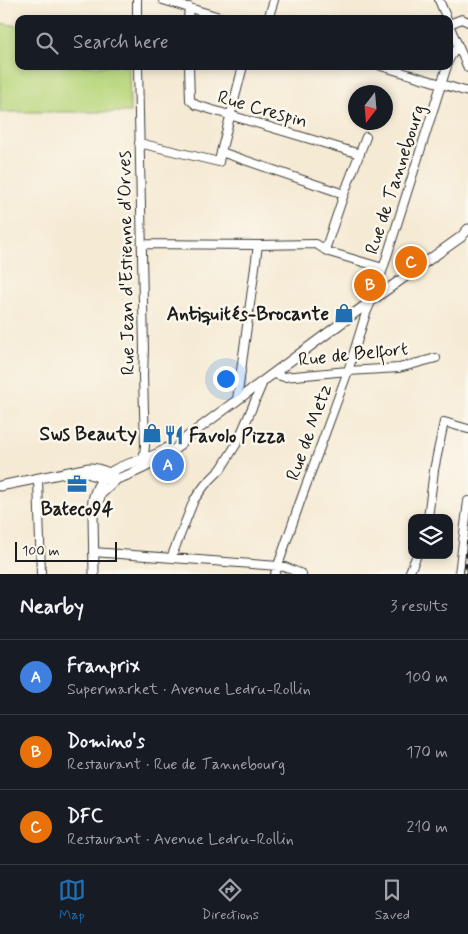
<!DOCTYPE html>
<meta charset="utf-8">
<style>
body{margin:0;font-family:Mynerve,sans-serif;background:#242831;color:#f1f3f6}
.controls{position:absolute;right:15px;bottom:15px;display:grid;overflow:hidden;border-radius:10px;box-shadow:0 2px 8px #0003}
.controls button{width:45px;height:45px;display:grid;place-items:center;padding:0;border:0;border-bottom:1px solid #363941;background:#171b24;color:#f1f3f6;font:25px sans-serif}
.compass{position:absolute;left:348px;top:85px;width:45px;height:45px;border-radius:50%;background:#171b24;box-shadow:0 2px 8px #0003;rotate:196deg}
.scale{position:absolute;left:15px;bottom:12px;width:102px;box-sizing:border-box;padding-left:5px;border:2px solid #1c1c1c;border-top:0;font-size:14px;line-height:18px;white-space:nowrap;color:#1c1c1c;-webkit-text-stroke:4px #fbf7ec;paint-order:stroke}
.you{position:absolute;left:225px;top:378px;width:18px;height:18px;margin:-12px;border:4px solid #fff;border-radius:50%;background:#1a73e8;box-shadow:0 0 0 8px #1a73e833}
.badge{display:grid;place-items:center;width:32px;height:32px;border-radius:50%;background:#1f6fb2;color:#fff;font-size:16px;font-weight:700}
.pin{position:absolute;translate:-50% -50%;border:2px solid #fff;box-shadow:0 1px 5px #0006}
.list{margin:0;padding:0;list-style:none}
h2{display:flex;justify-content:space-between;align-items:center;height:65px;margin:0;padding:0 20px;font-size:21px}
h2 small{font-size:16px;font-weight:400;color:#9ea1a6}
.list li{display:grid;grid-template-columns:32px 1fr auto;gap:15px;align-items:center;box-sizing:border-box;height:75px;padding:0 20px;border-top:1px solid #363941}
.list b{display:block;font-size:19px;white-space:nowrap}
.list p{margin:0;font-size:16px;white-space:nowrap;color:#9ea1a6}
.list em{font-size:16px;font-style:normal;color:#9ea1a6}
.icon{flex:none;width:28px;height:28px;fill:none;stroke:currentColor;stroke-width:2;stroke-linecap:round;stroke-linejoin:round}
.map{position:relative;flex:none;width:468px;height:574px;overflow:hidden}
.search{position:absolute;background:#171b24;box-shadow:0 2px 8px #0003;left:15px;right:15px;top:15px;height:55px;display:flex;align-items:center;gap:12px;box-sizing:border-box;padding:0 18px;border-radius:10px;color:#9ea1a6;font-size:19px}
.sheet{height:290px;background:#171b24}
nav{display:flex;justify-content:space-around;align-items:center;box-sizing:border-box;height:70px;border-top:1px solid #363941;background:#171b24;font-size:14px;color:#9ea1a6}
nav a{display:grid;justify-items:center;gap:2px}
nav .on{color:#1f6fb2}
.map>svg:first-child{display:block}
</style>
<div class="map">
<svg width="468" height="574" viewBox="0 0 468 574">
<rect width="100%" height="100%" fill="#fbf7ec"/>
<filter id="ink" filterUnits="userSpaceOnUse"><feTurbulence type="fractalNoise" baseFrequency=".02" numOctaves="2"/><feDisplacementMap in="SourceGraphic" scale="10" xChannelSelector="R" yChannelSelector="G"/><feConvolveMatrix kernelMatrix="1 2 1 2 8 2 1 2 1" color-interpolation-filters="sRGB"/></filter>
<filter id="wash" filterUnits="userSpaceOnUse"><feTurbulence type="fractalNoise" baseFrequency=".0096" numOctaves="4" result="noise"/><feDisplacementMap in="SourceGraphic" scale="20" xChannelSelector="R" yChannelSelector="G"/><feGaussianBlur stdDeviation="1.12" result="paint"/><feColorMatrix in="noise" values="0 0 0 0 0 0 0 0 0 0 0 0 0 0 0 0 0 1.4 0 .05"/><feComposite in="paint" operator="in"/></filter>
<g filter="url(#wash)">
<rect width="100%" height="100%" fill="#f5ead4"/>
<path fill="#b9d77e" stroke="#6a7a4d" d="M0 23 19 26V66H129L130 112H0Z"/>
</g>
<g filter="url(#ink)">
<g fill="none" stroke-linecap="round" stroke-linejoin="round">
<defs>
<path id="minor" d="M137 0V19
M163 0 226 19
M439 0 447 19
M188 19 189 7
M268 19 274 0
M449 24 462 19 468 22
M449 25 468 68
M449 60C451 54 454 51 459 48
M138 66 144 349 143 375 145 446 143 463
M189 66 190 100 196 105 360 154
M243 66 221 152 344 194
M381 66 468 92
M139 143 219 162 221 152
M142 244 258 245 316 244 329 252 383 268
M325 250 344 194 366 137
M274 374 284 377 348 371 399 368 436 358
M237 400 258 245
M38 479 41 574
M428 518 434 470 444 422 468 429
M93 552 278 566 285 567 302 574
M171 558 194 500 205 485 221 469 237 443 263 382
M275 574 300 502 348 371 366 313 376 291 447 66
M409 574 417 555
M459 574 468 501"/>
<path id="tertiary" d="M81 470C90 474 100 479 110 480 122 480 163 459 173 451 179 446 183 440 190 435L371 301 461 237 468 229
M0 486 89 468C96 468 102 470 109 473L110 476
M96 508 101 494 117 479
M94 574 93 515C91 506 93 497 97 488 109 461 146 464 167 448"/>
</defs>
<use href="#minor" stroke="#3d3b38" stroke-width="10"/>
<use href="#tertiary" stroke="#3d3b38" stroke-width="11"/>
<use href="#minor" stroke="#fff" stroke-width="8"/>
<use href="#tertiary" stroke="#fff" stroke-width="9"/>
<defs>
<path id="rail" d="M465 574 468 542"/>
</defs>
<use href="#rail" stroke="#1c1c1c" stroke-width="4"/>
<use href="#rail" stroke="#fbf7ec" stroke-width="2" stroke-dasharray="5.5" stroke-linecap="butt"/>
</g>
</g>
<defs>
<symbol id="shop-bare" viewBox="-9 -9 18 18"><path d="M-5-2.5h2.3a2.7 3.5 0 0 1 5.4 0H5L5.5 6h-11ZM-1.5-2.5h3a1.5 2.3 0 0 0-3 0Z" fill="#1f6fb2" stroke="#fbf7ec" stroke-width="2.5" paint-order="stroke"/></symbol>
<symbol id="restaurant-bare" viewBox="-9 -9 18 18"><path d="M-5-6h1v4h1v-4h1v4h1v-4h1v5L-1.5 .5V6h-2V.5L-5-1ZM5-6V6H3V1.5H1.5Q1.5-4 5-6Z" fill="#1f6fb2" stroke="#fbf7ec" stroke-width="2.5" paint-order="stroke"/></symbol>
<symbol id="office-bare" viewBox="-9 -9 18 18"><path d="M-6-3h4V-5.5h4V-3h4V5H-6ZM-1-4.5V-3h2v-1.5ZM-6 0V1H6V0Z" fill="#1f6fb2" stroke="#fbf7ec" stroke-width="2.5" paint-order="stroke"/></symbol>
</defs>
<g fill-rule="evenodd">
<use href="#shop-bare" x="330" y="299" width="28" height="28"/>
<use href="#shop-bare" x="138" y="419" width="28" height="28"/>
<use href="#restaurant-bare" x="160" y="421" width="28" height="28"/>
<use href="#office-bare" x="63" y="470" width="28" height="28"/>
</g>
<g text-anchor="middle" stroke-width="5" stroke-linejoin="round" paint-order="stroke">
<g font-size="19" fill="#1c1c1c" stroke="#fbf7ec">
<text transform="translate(263 108) rotate(16)" y="7">Rue Crespin</text>
<text transform="translate(394 179) rotate(-72)" y="7">Rue de Tannebourg</text>
<text transform="translate(125 263) rotate(-91)" y="7">Rue Jean d'Estienne d'Orves</text>
<text transform="translate(353 353) rotate(-6)" y="7">Rue de Belfort</text>
<text transform="translate(308 432) rotate(-70)" y="7">Rue de Metz</text>
</g>
<g font-size="19" font-weight="bold" fill="#1c1c1c" stroke="#fbf7ec" text-anchor="end">
<text x="329" y="320">Antiquités-Brocante</text>
<text x="137" y="440">Sws Beauty</text>
<text x="189" y="442" text-anchor="start">Favolo Pizza</text>
<text x="77" y="515" text-anchor="middle">Bateco94</text>
</g>
</g>
</svg>
<div class="controls">
<button><svg class="icon" aria-label="layers" viewBox="0 0 24 24"><path d="M12 4l9 5-9 5-9-5zM3 14l9 5 9-5"/></svg></button>
</div>
<svg class="compass" viewBox="-18 -18 36 36"><path d="M0-13l5 13h-10z" fill="#e53935"/><path d="M0 13l5-13h-10z" fill="#9ea1a6"/></svg>
<div class="scale">100 m</div>
<div class="you"></div>
<div class="pin badge" style="left:168px;top:465px;background:#3f7fe0">A</div>
<div class="pin badge" style="left:370px;top:285px;background:#e8710a">B</div>
<div class="pin badge" style="left:411px;top:262px;background:#e8710a">C</div>
<div class="search"><svg class="icon" aria-label="search" viewBox="0 0 24 24"><circle cx="10" cy="10" r="6"/><path d="M15 15l6 6"/></svg>Search here</div>
</div>
<section class="sheet">
<h2>Nearby<small>3 results</small></h2>
<ul class="list">
<li><span class="badge" style="background:#3f7fe0">A</span><div><b>Franprix</b><p>Supermarket · Avenue Ledru-Rollin</p></div><em>100 m</em></li>
<li><span class="badge" style="background:#e8710a">B</span><div><b>Domino's</b><p>Restaurant · Rue de Tannebourg</p></div><em>170 m</em></li>
<li><span class="badge" style="background:#e8710a">C</span><div><b>DFC</b><p>Restaurant · Avenue Ledru-Rollin</p></div><em>210 m</em></li>
</ul>
</section>
<nav>
<a class="on"><svg class="icon" aria-label="map" viewBox="0 0 24 24"><path d="M3 6l6-2 6 2 6-2v14l-6 2-6-2-6 2zM9 4v14M15 6v14"/></svg>Map</a>
<a><svg class="icon" aria-label="directions" viewBox="0 0 24 24"><path d="M12 3l9 9-9 9-9-9zM9 14v-3h6M13 9l2 2-2 2"/></svg>Directions</a>
<a><svg class="icon" aria-label="saved" viewBox="0 0 24 24"><path d="M7 4h10v16l-5-4-5 4z"/></svg>Saved</a>
</nav>
